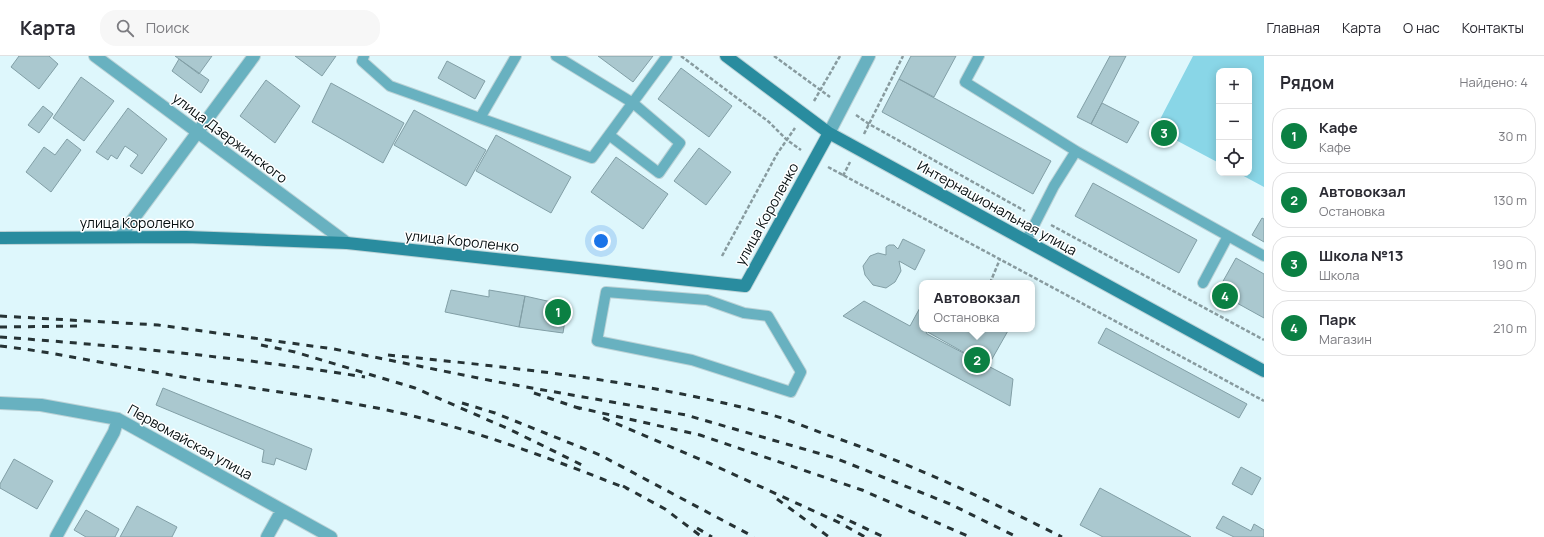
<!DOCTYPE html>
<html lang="ru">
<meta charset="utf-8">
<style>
body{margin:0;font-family:Manrope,sans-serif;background:#f7f7f7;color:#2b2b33}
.controls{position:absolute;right:12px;top:12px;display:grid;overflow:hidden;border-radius:8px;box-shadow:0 2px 10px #0003}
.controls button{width:36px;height:36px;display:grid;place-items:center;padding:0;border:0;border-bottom:1px solid #e1e1e2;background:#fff;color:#2b2b33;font:20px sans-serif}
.you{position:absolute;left:601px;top:185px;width:14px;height:14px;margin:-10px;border:3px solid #fff;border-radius:50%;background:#1a73e8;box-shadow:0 0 0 6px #1a73e833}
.badge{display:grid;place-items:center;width:26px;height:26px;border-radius:50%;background:#0b8043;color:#fff;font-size:13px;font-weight:700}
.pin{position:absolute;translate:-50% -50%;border:2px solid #fff;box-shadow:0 1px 4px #0006}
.popup{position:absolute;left:919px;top:224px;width:116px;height:52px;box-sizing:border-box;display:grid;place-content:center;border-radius:8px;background:#fff;filter:drop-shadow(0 1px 3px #0005);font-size:13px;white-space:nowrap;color:#7c7c81}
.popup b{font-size:15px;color:#2b2b33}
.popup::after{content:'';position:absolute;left:50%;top:100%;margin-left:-8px;border:8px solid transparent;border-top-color:#fff}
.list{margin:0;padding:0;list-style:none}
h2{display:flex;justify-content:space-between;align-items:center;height:52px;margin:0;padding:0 16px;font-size:17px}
h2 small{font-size:13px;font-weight:400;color:#7c7c81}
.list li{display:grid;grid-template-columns:26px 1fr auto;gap:12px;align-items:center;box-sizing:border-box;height:56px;margin:0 8px 8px;padding:0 8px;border:1px solid #e1e1e2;border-radius:16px}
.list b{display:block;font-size:15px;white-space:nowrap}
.list p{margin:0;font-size:13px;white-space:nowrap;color:#7c7c81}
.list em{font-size:13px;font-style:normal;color:#7c7c81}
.icon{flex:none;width:22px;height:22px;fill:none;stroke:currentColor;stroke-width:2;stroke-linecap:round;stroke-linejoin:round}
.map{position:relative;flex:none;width:1264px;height:481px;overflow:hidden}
header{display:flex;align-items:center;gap:24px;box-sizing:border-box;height:56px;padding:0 20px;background:#fff;border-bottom:1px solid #e1e1e2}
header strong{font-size:19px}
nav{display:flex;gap:22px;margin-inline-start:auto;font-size:14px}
.search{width:280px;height:36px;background:#f7f7f7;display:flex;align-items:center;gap:10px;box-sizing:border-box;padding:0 14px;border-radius:16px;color:#7c7c81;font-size:15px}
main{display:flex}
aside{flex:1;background:#fff}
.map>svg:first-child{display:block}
</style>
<header>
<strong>Карта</strong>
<div class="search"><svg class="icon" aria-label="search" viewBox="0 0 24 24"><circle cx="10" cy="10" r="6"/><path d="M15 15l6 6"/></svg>Поиск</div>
<nav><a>Главная</a><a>Карта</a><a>О нас</a><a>Контакты</a></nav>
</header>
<main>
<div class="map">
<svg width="1264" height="481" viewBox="0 0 1264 481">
<rect width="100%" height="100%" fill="#def7fc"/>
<path fill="#89d6e7" d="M1193 0H1264V131L1238 117H1249V15H1219V107L1155 73Z"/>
<path fill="#aac8cf" stroke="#829fa6" d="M19 0H49L58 8 39 33 11 11Z
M175 0H212L199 18Z
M295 0H336L322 20Z
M598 0H653L633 26Z
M911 0H956L934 41 899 23Z
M1110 0H1126L1091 68 1077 61Z
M179 3 209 24 201 37 172 15Z
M447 5 485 25 475 43 438 22Z
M681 12 732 50 709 81 658 43Z
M81 21 114 45 84 85 53 62Z
M899 23 1051 105 1033 138 882 56Z
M266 24 300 50 275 87 240 60Z
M331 27 404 67 383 107 312 66Z
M1102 47 1139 66 1127 87 1091 68Z
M43 50 53 58 39 77 28 69Z
M128 52 167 83 142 118 130 110 138 99 125 90 117 103 111 99 108 104 96 96Z
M414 54 486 94 466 130 394 89Z
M496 79 571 121 551 157 476 115Z
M67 83 81 94 51 136 26 116 44 91 55 99Z
M699 92 731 116 706 149 674 125Z
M616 101 668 138 643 173 591 136Z
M1093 127 1197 184 1179 217 1075 160Z
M1262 162 1264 163V186L1252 179Z
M903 183 925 194 915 214 899 205 901 215 895 226 886 232 873 229 865 219 863 210 870 200 878 197 886 199V191L889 189H894L898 193Z
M1236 202 1264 218V262L1217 236Z
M451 234 489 241V234L525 240 519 271 445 256Z
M525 240 556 247 566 258 563 277 519 271Z
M864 245 910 270 922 248V273H925L927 278 1013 323 1010 350 843 260Z
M1106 272 1247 348 1239 362 1098 287Z
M925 273H1009L988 310 924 274Z
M163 332 312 393 306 414 276 402 274 409 262 406 264 394 156 349Z
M14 403 53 425 37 453 0 432V428Z
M1241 411 1261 422 1252 439 1232 428Z
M1100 432 1191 481H1103L1080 469Z
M137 450 177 471 172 481H120Z
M86 454 119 473 115 481H86L74 474Z
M1223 460 1251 475 1254 468 1264 474V481H1234L1216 472Z"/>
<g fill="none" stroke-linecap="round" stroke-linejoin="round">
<defs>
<path id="lane" d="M364 0 362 5 390 30 592 102 667 0
M556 0 633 47 680 87 659 117 609 79
M979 0 965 26 1076 95 1264 200
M480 62 516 0
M1026 185 1054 130 1076 95
M1203 227 1228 180
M606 236 707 244 744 257 768 260 801 316 791 336 692 304 597 285Z"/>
<path id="street" d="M95 0 347 187
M829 77 869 0
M120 181 254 0
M0 347 41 349 118 363 331 481
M56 481 114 376 118 363
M267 481 282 454"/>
<path id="secondary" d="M726 0 829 77 1264 315
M0 182 186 181 347 187 745 230 829 77"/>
</defs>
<use href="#lane" stroke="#bbd2d6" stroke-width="12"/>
<use href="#street" stroke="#bbd2d6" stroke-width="14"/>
<use href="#secondary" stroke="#bbd2d6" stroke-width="14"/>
<path stroke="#889b9f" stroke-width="2.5" stroke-dasharray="4 2" stroke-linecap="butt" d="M681 0 769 66 787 84 801 94
M774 0 830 41
M814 45 840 0
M856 59 869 68 1025 155
M864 78 903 0
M828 111 1264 345
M843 120 850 106
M1051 169 1264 284
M722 200 777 98 795 72
M990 227 1000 203"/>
<use href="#lane" stroke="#68b1c0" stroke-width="10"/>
<use href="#street" stroke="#68b1c0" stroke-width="12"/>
<use href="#secondary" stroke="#298c9f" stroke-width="12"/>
<path stroke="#263335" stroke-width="3" stroke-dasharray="7 7" stroke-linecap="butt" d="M0 260 158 269 334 293 498 326 686 359 835 402 950 448 1017 481
M0 271 80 270
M0 281C122 290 244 302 365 321
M261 289 295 296 415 332 511 374 584 410
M0 290C54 296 106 308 160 317 236 331 312 339 387 354 471 372 549 402 628 433
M388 299C517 312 647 325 772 359 789 364 806 371 822 377 905 405 984 442 1062 481
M534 337 581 353
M462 347 495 357 600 399 754 481
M575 351 700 379 862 434 970 481
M603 362 711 408 840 467 865 481
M623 430 665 453 702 481
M777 443 829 481
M837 459 884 481
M697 472 712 481"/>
</g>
<g text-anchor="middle" stroke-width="3" stroke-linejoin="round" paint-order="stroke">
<g font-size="14" fill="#040e10" stroke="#fff">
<text transform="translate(230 82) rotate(37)" y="5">улица Дзержинского</text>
<text transform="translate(997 152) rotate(29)" y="5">Интернациональная улица</text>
<text transform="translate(767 158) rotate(-61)" y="5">улица Короленко</text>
<text x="137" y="172">улица Короленко</text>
<text transform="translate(462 185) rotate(6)" y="5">улица Короленко</text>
<text transform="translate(190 386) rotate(29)" y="5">Первомайская улица</text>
</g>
</g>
</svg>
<div class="controls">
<button>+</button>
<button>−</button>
<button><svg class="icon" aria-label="locate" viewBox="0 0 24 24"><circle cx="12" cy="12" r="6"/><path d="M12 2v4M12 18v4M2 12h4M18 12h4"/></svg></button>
</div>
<div class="you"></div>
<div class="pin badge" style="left:558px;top:256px">1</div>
<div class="pin badge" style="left:977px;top:304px">2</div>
<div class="popup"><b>Автовокзал</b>Остановка</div>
<div class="pin badge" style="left:1164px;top:77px">3</div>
<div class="pin badge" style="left:1225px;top:240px">4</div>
</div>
<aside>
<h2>Рядом<small>Найдено: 4</small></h2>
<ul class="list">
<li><span class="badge">1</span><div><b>Кафе</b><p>Кафе</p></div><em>30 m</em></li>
<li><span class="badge">2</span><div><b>Автовокзал</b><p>Остановка</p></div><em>130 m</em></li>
<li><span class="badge">3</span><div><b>Школа №13</b><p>Школа</p></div><em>190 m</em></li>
<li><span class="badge">4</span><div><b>Парк</b><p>Магазин</p></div><em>210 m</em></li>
</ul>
</aside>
</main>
